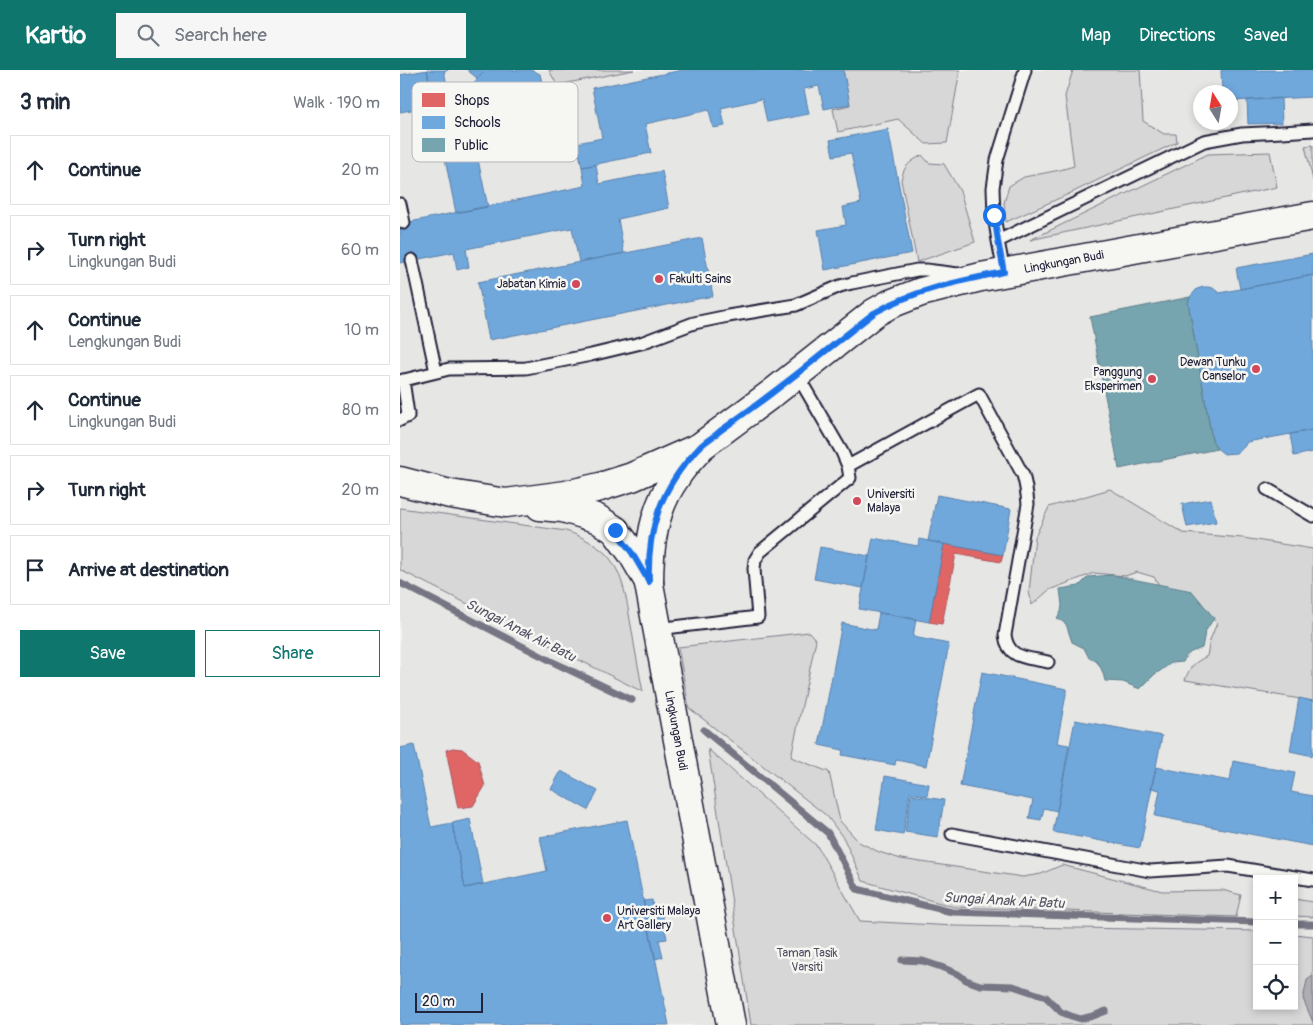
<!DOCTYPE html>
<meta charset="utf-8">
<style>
body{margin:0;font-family:Pangolin,sans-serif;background:#f6f6f7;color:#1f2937}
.controls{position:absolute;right:15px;bottom:15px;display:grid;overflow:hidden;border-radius:0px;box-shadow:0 2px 8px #0003}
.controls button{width:45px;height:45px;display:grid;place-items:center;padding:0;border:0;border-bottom:1px solid #e0e1e3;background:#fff;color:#1f2937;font:25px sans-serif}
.compass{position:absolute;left:793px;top:15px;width:45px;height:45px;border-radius:50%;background:#fff;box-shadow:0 2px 8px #0003;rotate:349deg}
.scale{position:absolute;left:15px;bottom:12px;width:68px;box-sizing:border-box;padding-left:5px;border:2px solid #22223b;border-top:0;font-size:14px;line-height:18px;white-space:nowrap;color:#22223b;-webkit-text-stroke:4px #f6f6f2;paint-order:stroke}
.stop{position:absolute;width:15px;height:15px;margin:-11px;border:4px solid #1a73e8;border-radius:50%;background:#fff}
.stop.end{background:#1a73e8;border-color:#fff;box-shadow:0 1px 5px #0008}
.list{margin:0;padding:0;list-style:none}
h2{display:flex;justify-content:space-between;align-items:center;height:65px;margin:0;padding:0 20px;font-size:21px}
h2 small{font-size:16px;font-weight:400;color:#747a83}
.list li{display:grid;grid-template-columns:32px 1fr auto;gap:15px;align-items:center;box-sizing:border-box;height:70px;margin:0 10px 10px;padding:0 10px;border:1px solid #e0e1e3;border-radius:0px}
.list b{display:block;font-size:19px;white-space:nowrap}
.list p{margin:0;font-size:16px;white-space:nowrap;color:#747a83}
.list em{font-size:16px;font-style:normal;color:#747a83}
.actions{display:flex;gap:10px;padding:15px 20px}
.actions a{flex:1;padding:11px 0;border:1px solid #0f766e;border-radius:0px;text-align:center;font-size:18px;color:#0f766e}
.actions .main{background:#0f766e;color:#fff}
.icon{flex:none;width:28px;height:28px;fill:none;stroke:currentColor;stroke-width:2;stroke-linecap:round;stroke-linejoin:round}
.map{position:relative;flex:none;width:913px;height:955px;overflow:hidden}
header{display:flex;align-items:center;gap:30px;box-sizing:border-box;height:70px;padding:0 25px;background:#0f766e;color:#fff}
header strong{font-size:24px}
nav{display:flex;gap:28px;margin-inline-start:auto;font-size:18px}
.search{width:350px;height:45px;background:#f6f6f7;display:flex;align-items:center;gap:12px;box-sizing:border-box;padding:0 18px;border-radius:0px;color:#747a83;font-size:19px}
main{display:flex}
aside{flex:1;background:#fff}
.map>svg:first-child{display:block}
</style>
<header>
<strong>Kartio</strong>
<div class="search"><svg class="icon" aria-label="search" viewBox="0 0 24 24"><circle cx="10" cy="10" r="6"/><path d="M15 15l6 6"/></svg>Search here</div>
<nav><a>Map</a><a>Directions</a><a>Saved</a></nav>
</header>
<main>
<aside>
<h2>3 min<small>Walk · 190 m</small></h2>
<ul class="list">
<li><svg class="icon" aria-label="ahead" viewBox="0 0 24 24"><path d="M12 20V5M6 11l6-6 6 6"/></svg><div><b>Continue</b></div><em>20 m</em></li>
<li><svg class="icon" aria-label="right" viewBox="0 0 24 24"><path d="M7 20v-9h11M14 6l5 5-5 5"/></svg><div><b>Turn right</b><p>Lingkungan Budi</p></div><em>60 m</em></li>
<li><svg class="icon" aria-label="ahead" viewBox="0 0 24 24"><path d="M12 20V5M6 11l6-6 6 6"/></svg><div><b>Continue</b><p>Lengkungan Budi</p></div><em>10 m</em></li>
<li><svg class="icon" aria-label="ahead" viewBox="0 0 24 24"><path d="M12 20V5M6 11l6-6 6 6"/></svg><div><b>Continue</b><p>Lingkungan Budi</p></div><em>80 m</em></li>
<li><svg class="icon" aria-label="right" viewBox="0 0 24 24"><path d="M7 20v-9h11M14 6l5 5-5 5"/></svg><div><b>Turn right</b></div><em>20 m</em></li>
<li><svg class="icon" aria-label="arrive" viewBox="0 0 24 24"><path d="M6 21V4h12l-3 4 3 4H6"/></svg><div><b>Arrive at destination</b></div></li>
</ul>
<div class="actions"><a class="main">Save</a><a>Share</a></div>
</aside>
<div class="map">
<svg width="913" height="955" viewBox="0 0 913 955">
<rect width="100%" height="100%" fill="#f6f6f2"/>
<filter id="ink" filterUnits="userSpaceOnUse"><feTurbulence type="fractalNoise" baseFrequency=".02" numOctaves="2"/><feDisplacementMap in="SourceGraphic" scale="10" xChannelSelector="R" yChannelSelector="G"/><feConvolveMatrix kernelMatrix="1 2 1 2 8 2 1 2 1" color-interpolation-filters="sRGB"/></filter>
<g filter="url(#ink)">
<path fill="#e6e6e4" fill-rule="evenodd" d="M0 0H913V955H0ZM801 22H831V52H801ZM857 809H894V936H857Z"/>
<path fill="#d7d7d7" stroke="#7c7c89" d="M149 0H234L157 15Z
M443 0H560L547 73 526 74 498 49 438 62 433 39 450 35Z
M673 0H740L743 51 764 64H776L777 72 671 123 606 152 604 133 609 116 624 107 660 100 674 96 665 26Z
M913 75V110L905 76Z
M870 82 877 117 630 170 808 84Z
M522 85 529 93 544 94 560 121 575 172 517 192 501 110C504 95 510 92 522 85Z
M710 419 783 463 843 468 913 479V631L785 610C790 596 794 593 807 586L810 570 817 553 803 540 759 515 754 507 737 502 725 506 694 503 649 520 632 535 629 522 635 467 649 437Z
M0 438 166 461C181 466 194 473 206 484 225 504 227 535 232 561 235 581 239 601 243 622L0 500Z
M409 562 416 570 391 687 429 702 440 751 459 772 479 782 501 789 623 807 641 804 662 795 762 821 822 820 841 825 836 847 554 837 463 811 444 769 427 746 289 638 278 577Z
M308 679 417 776 460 851 555 856 857 861V936H894V864L913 866V955H351Z
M894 829 913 832V847L894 846Z"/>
<path fill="#adadb3" stroke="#757583" d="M913 906V952L903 929 907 910Z"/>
<path fill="#e06666" stroke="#a75259" d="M544 474 603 485 601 492 556 484 542 554 529 552Z
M53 678 62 679 78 691 85 716 73 736 58 738 46 680Z"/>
<path fill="#6fa8dc" stroke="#5880ac" d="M27 0 34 36 0 42V5Z
M27 0H48L44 1 56 57 75 53 83 37 93 42 83 64 58 69 62 88 77 85 88 137 56 143Z
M67 0H85L77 8Z
M85 0H132L140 4 143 17 113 51 71 32 68 19Z
M283 0H443L450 34 424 39 419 16 404 19 409 44 367 52 362 29 321 38 325 56 313 58 309 40 245 54 251 83 182 97 177 73 202 68 192 18Z
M821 0H913V27L831 31V22H822Z
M881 28 882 53 848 54 847 30Z
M488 59 512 183 425 200 418 160 446 155 443 137 461 133 451 83 433 86 430 70Z
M196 95 199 114 262 101 269 138 218 149 224 183 179 192 172 158 66 179 69 197 57 200 54 182 0 193V154L185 116 182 97Z
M302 168 313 226 89 270 78 212Z
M913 184V205L840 219 836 198Z
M913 205V360L847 372 844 377 836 383 824 384 814 376 812 370 789 238 788 232 790 227 797 219 803 217H808L813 218 819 223Z
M913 360V382L894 386 890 364Z
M537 425 611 439 603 485 528 471Z
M811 429 816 452 787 457 782 434Z
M473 468 518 476 519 469 544 474 529 552 459 539Z
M420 477 469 486 463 518 414 509Z
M479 543 516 549 513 567 549 574 526 696 496 690 495 695 442 685 443 680 419 675 442 553 476 560Z
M582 602 667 619 657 673 669 675 657 741 644 738 641 750 629 748 633 730 560 716Z
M899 628 913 631V686L890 681Z
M675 650 762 666 740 778 653 762Z
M14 675 31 757 52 753 65 818 147 801 140 767 227 750 269 955H0V678Z
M833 691 895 703 891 722 913 726V776L755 746 760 720 751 718 756 697 830 711Z
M161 701 198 721 188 740 151 719Z
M485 706 529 714 527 726 510 723 503 765 476 760Z
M511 725 544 730 538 767 505 762Z
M70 749 83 814 65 818 52 753Z
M252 830 255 845 262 844 267 869 259 870 263 887 255 889 243 831Z"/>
<path fill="#76a5af" stroke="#5d7e8c" d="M790 227 788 232 789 238 812 370 817 379 719 399 690 247Z
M712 505 792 521 814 548 805 562 802 578 791 582 786 586 783 592 771 593 760 601 755 604 740 619 723 612 705 611 703 603 700 596 696 591 689 588 684 578 672 572 666 554 657 548 661 542 662 535 660 519 679 516 688 507Z"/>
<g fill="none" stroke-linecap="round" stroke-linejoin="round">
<path stroke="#757583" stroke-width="7" d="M0 513 155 593 232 630
M304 660 428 763 457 819 552 842 857 852
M894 854H913
M502 890 523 891 541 897 558 904 566 910 580 915 613 916 646 927 661 942 671 946 681 949 693 946 706 941"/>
<defs>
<path id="service" d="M0 134 4 153
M598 171 804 71 842 64 882 62 913 60
M12 190 36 302
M604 202 598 171 594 145 593 118 597 90 625 0
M0 311 49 299 126 298 191 285 241 273 294 253 328 246 396 235 440 216 452 213 517 200H526L558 204
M0 350 8 346V344L3 310
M448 396 579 324 623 405C626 415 627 423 628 434L605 565C608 590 628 587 648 592
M867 419 913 446
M257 559 358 547 354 499 355 490 360 482 450 408 448 396 442 382 396 303
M552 764 750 801 828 796 913 810"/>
<g id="tertiary">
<path id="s1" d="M298 380C290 389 282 397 276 407 253 439 249 476 249 514L331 955"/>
<path id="s2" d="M0 411 50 424 106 433 166 425 200 417 232 407 300 377 374 322 474 243 490 234 521 222 581 207 913 146"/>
<path d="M140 436 163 438 196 448 215 460 232 483 249 512"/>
</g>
</defs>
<use href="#service" stroke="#22223b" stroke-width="15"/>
<use href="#tertiary" stroke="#22223b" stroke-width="31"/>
<use href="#service" stroke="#f6f6f2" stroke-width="11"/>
<use href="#tertiary" stroke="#f6f6f2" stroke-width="28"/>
</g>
</g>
<g fill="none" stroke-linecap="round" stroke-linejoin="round" filter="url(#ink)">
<path stroke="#1a73e8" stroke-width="6" d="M215 460 232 483 249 512C247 458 261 417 299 378 305 371 314 367 320 361 338 348 355 336 372 323 407 297 440 269 474 243 514 220 559 211 604 202L598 171 594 145"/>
</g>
<g fill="#d1495b" stroke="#f6f6f2" stroke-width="2">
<circle cx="259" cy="209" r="5"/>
<circle cx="176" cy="214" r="5"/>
<circle cx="856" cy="299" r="5"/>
<circle cx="752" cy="309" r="5"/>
<circle cx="457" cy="431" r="5"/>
<circle cx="207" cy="848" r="5"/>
</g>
<g text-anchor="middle" stroke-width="5" stroke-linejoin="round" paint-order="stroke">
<g font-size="12" fill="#22223b" stroke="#f6f6f2">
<text dy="4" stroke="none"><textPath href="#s2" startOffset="729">Lingkungan Budi</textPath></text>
<text dy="4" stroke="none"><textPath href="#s1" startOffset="296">Lingkungan Budi</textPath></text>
</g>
<g font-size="12" fill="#22223b" stroke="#f6f6f2" text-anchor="start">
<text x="269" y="213">Fakulti Sains</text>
<text x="166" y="218" text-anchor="end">Jabatan Kimia</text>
<text x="846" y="296" text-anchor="end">Dewan Tunku<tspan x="846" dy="14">Canselor</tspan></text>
<text x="742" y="306" text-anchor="end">Panggung<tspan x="742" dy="14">Eksperimen</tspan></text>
<text x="467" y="428">Universiti<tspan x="467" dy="14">Malaya</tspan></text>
<text x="217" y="845">Universiti Malaya<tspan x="217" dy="14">Art Gallery</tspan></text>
</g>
<g font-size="12" fill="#4f4f62" stroke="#f6f6f2">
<text x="407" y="887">Taman Tasik<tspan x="407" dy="14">Varsiti</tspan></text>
</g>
<g font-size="14" font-style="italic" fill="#535365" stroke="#f6f6f2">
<text transform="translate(121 560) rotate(27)" y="5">Sungai Anak Air Batu</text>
<text transform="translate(604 830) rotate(3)" y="5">Sungai Anak Air Batu</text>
</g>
</g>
<rect x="12" y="12" width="166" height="80" rx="8" fill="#f6f6f2" stroke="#b6b6bb" stroke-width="1"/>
<rect x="22" y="23" width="23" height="14" fill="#e06666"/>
<rect x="22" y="46" width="23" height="13" fill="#6fa8dc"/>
<rect x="22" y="68" width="23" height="14" fill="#76a5af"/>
<g font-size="14" fill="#22223b">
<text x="54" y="35">Shops</text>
<text x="54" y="57">Schools</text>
<text x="54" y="80">Public</text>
</g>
</svg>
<div class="controls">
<button>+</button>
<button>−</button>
<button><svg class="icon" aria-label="locate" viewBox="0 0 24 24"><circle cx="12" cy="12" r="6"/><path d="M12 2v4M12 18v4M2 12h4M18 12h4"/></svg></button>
</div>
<svg class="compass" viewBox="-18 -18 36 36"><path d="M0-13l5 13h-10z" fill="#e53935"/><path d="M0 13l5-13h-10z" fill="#747a83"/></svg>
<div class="scale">20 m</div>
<div class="stop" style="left:594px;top:145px"></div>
<div class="stop end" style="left:215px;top:460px"></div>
</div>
</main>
